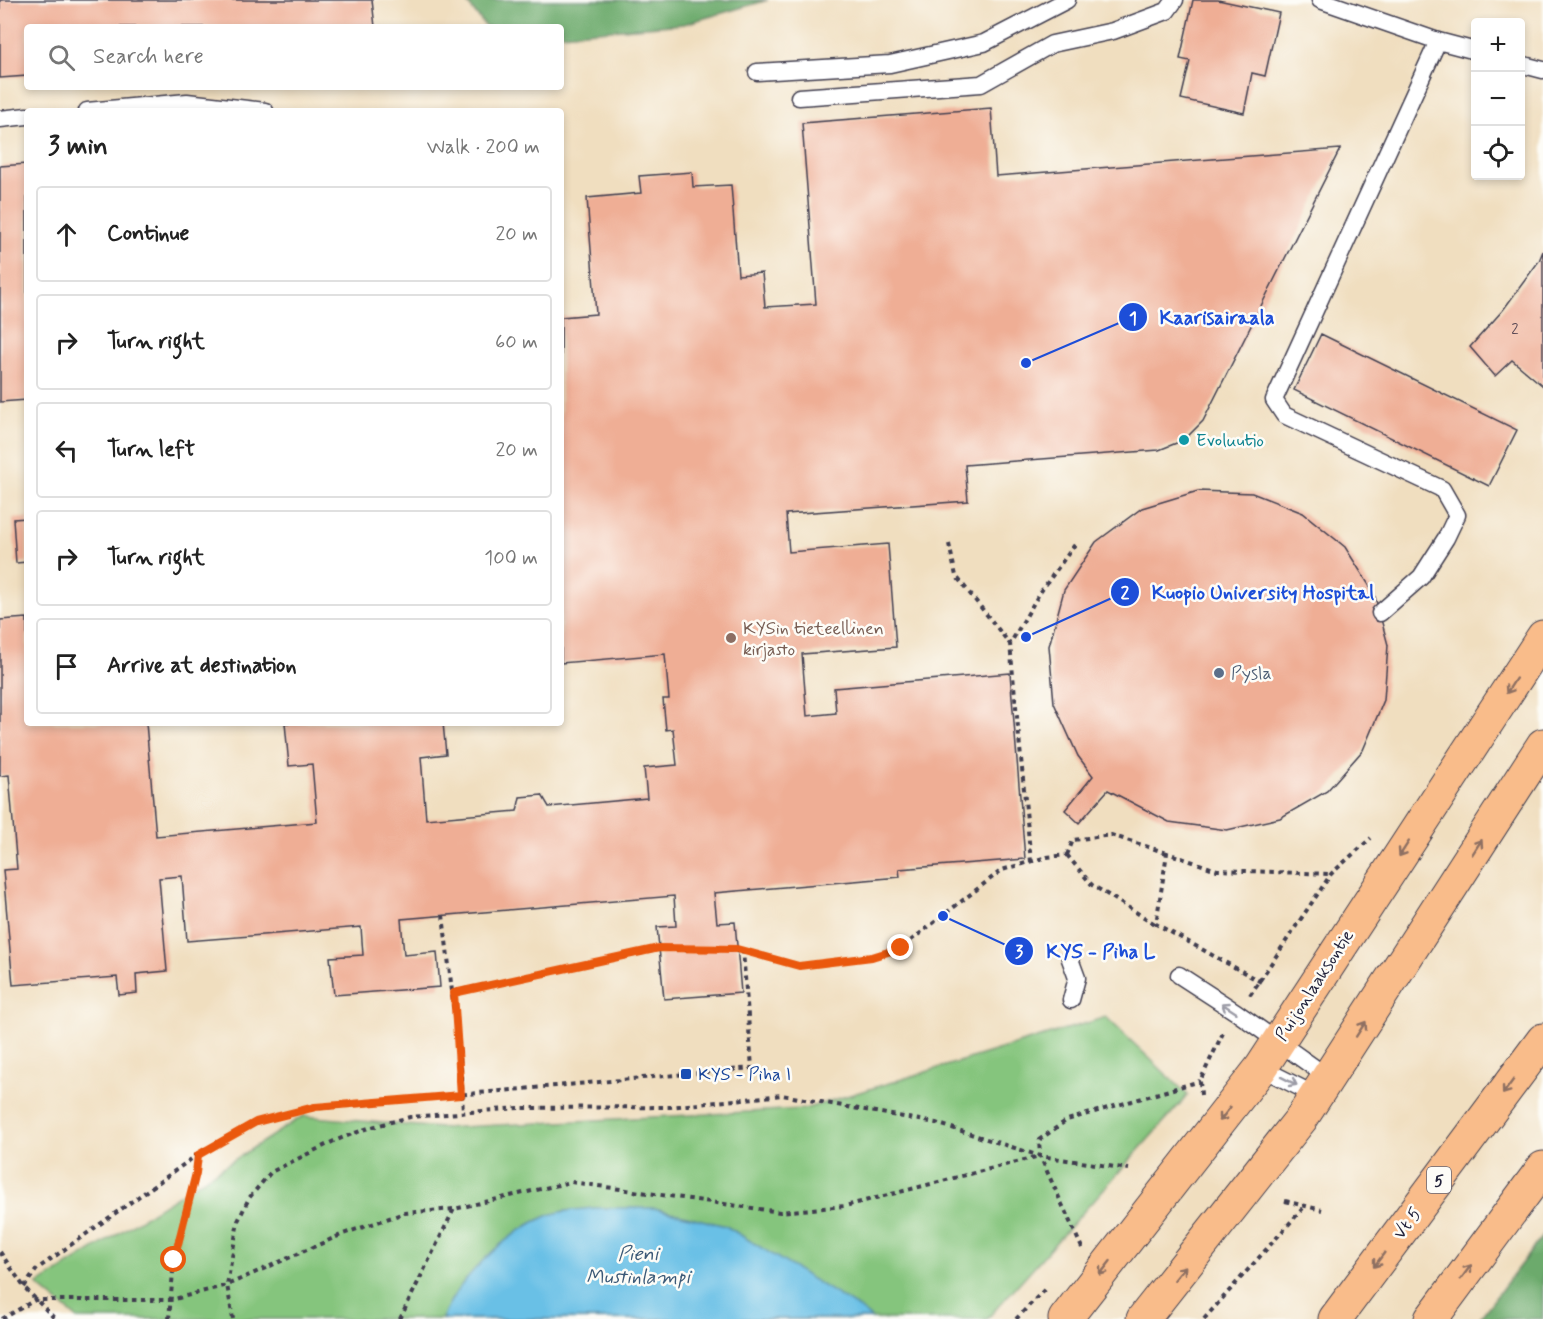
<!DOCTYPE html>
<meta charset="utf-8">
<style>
body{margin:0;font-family:Mynerve,sans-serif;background:#f6f6f6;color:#222}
.controls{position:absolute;right:18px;top:18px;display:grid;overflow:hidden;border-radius:6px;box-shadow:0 3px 9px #0003}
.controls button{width:54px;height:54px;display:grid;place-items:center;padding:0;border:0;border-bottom:2px solid #e0e0e0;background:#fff;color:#222;font:30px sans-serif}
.stop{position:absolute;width:18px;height:18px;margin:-14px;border:4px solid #ea580c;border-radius:50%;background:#fff}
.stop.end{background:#ea580c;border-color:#fff;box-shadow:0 2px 6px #0008}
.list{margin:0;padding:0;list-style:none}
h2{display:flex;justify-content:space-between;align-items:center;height:78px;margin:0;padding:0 24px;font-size:26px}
h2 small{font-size:20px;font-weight:400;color:#767676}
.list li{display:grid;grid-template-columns:39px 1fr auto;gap:18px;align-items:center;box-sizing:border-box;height:96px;margin:0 12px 12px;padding:0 12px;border:2px solid #e0e0e0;border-radius:6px}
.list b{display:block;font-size:22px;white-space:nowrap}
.list em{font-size:20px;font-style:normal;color:#767676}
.icon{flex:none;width:33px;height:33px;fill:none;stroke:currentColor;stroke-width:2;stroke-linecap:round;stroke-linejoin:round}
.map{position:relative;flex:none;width:1543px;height:1319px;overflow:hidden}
.search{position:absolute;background:#fff;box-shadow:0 3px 9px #0003;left:24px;top:24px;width:540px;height:66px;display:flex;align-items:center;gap:15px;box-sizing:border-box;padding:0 21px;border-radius:6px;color:#767676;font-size:22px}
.panel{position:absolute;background:#fff;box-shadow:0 3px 9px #0003;left:24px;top:108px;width:540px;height:618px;border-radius:6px}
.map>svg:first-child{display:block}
</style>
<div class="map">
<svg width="1543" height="1319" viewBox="0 0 1543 1319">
<rect width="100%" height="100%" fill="#fdfcf7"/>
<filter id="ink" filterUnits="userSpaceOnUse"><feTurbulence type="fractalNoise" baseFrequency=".0167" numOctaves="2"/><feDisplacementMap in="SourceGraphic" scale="12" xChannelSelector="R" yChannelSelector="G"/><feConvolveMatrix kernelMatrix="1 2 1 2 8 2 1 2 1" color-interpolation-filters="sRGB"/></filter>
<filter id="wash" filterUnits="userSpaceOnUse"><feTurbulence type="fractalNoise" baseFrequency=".008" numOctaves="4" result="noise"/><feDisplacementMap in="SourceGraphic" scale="24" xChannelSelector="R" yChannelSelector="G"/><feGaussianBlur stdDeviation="1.35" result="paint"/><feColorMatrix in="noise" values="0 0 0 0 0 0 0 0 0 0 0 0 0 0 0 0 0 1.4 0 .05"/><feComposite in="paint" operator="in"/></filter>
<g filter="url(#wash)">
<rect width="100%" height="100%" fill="#f0debf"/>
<path fill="#85c57d" stroke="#54745c" stroke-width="1.5" d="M1106 1017 1188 1095 987 1319H78L37 1285 303 1116 441 1128 804 1109Z"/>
<path fill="#6caa6c" stroke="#476654" stroke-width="1.5" d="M465 0H768L684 24 561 34V27H486Z
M1543 1235V1319H1479Z"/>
<path fill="#69c0e6" stroke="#467190" stroke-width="1.5" d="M593 1208H654L726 1226 859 1308 872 1319H442C457 1279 507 1232 547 1216 560 1210 578 1210 593 1208Z"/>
<g id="blocks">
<path fill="#efae95" d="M0 0H372L375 27H27V76L0 78Z
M1193 0H1218L1279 13 1265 76 1252 73 1244 113 1181 99 1190 61 1180 59Z
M991 108 996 176 1340 149 1203 421 1184 440 1159 450 965 465 968 501 786 514 789 552 888 544 896 647 802 654 807 716 836 713 834 688 1010 673 1025 859 899 869 900 877 714 893 717 923 735 922 741 993 664 999 657 927 676 926 674 896 401 919 404 955 437 952 440 987 334 995 330 957 363 955 361 927 187 941 182 876 159 878 167 971 136 974 137 993 119 995 117 977 13 985 3 870 17 869 9 775 0 776V620L27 618V723H146L156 836 317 822 312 764 289 766 285 723H443L446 754 421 757 426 819 517 811 520 797 542 795 549 807 647 798 644 768 677 765 673 729 666 730 663 699H669L665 654 561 663V317L596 314 587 198 641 193 639 176 692 172 693 187 731 185 738 275 762 273 765 307 816 304 802 123Z
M27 164V400L0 402V166Z
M1543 251V386L1512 360 1495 376 1470 347 1503 310 1539 261Z
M1321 334 1517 430 1489 486 1294 390Z
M1198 491 1252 493 1303 513 1345 547 1374 593 1388 645 1384 700 1363 750 1327 791 1280 818 1227 830 1169 822 1108 790 1079 823 1065 810 1093 776 1078 756 1054 703 1049 646 1064 590 1096 542 1142 508Z
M27 518V562L16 563 13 519Z"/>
</g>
</g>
<g filter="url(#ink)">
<use href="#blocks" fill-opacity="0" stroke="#413e4f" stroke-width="1.5"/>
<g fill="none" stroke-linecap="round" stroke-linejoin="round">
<defs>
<path id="lane" d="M1320 0 1438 41 1476 51
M1520 64 1543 70
M757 72 890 64 984 43 1067 0
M799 97 981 84 1052 44 1113 31 1167 11 1175 0
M87 111 187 102 265 111
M0 119 27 116
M1380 613 1421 577 1446 538 1457 515 1442 489 1284 415 1274 400 1438 41
M1070 959 1077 978 1071 1000
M1179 975 1236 1012 1329 1078
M1261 1068 1317 1096"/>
<path id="primary" d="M1065 1319 1261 1068 1543 637
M1143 1319 1301 1119 1543 745"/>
<path id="highway" d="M1335 1319 1543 1040
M1431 1319 1543 1168"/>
</defs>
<use href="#lane" stroke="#413e4f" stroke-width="19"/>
<use href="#primary" stroke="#413e4f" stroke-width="35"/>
<use href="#highway" stroke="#413e4f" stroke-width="35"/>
<path stroke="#413e4f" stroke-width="4" stroke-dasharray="4.5 4.5" stroke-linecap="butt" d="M949 544 956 576 1010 644
M1067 855 1092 885 1155 924
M1067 855 1073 840 1111 835 1167 853
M1031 862 1010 644 1039 594 1076 543
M443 915 460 1059 463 1112
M1261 982 1156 924 1167 853 1217 870 1331 874
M454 992 659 949H737L799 966 872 957 901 948 1002 870 1047 857 1067 855
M1250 995 1331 874 1371 838
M1201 1095 1200 1081 1223 1033
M1285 1201 1322 1210
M1082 1248 1040 1156 1039 1140 1067 1120 1200 1081
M0 1252 24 1287 55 1319
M24 1287 37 1269 197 1155 256 1122 315 1108 752 1068 743 951
M2 1319 35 1300H171L227 1285 343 1234 404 1213 454 1209 571 1182 780 1212 845 1206 1040 1156
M169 1319 174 1260 196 1173 197 1155
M233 1319 227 1285 238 1221 249 1198 271 1172 334 1141 368 1128 410 1117 519 1108 670 1107 782 1095 936 1123 1040 1156 1129 1169
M400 1319 454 1209
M1016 1319 1046 1288
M1204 1319 1305 1206"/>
<use href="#lane" stroke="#fff" stroke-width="16"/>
<use href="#primary" stroke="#f9bc8a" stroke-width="33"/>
<use href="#highway" stroke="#f9bc8a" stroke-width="33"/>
</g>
<defs><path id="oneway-shaft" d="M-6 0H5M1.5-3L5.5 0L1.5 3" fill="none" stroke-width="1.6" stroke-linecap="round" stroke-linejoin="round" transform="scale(1.5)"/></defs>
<g stroke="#8e6f62">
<use href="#oneway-shaft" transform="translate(1511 686) rotate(123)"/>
<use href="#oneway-shaft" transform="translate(1477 847) rotate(-57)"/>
<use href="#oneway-shaft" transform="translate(1404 849) rotate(123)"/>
<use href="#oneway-shaft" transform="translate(1361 1029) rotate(-57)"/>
<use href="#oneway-shaft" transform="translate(1508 1087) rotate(126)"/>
<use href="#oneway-shaft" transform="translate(1225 1114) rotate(128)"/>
<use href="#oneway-shaft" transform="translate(1379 1260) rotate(127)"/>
<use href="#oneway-shaft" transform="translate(1105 1268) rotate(128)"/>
<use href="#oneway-shaft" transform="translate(1466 1272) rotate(-54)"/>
<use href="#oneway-shaft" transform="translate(1180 1273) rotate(-51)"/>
</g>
<g stroke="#9c9ca7">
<use href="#oneway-shaft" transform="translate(1229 1008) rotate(-147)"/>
<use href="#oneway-shaft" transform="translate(1289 1081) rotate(27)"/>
</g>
</g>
<g fill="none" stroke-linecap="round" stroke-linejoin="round" filter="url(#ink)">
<path stroke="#ea580c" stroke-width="8" d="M174 1260 196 1173 198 1155 256 1122 315 1107 461 1095 454 993 659 948 737 949 799 966 872 957 901 948"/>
</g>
<circle fill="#0f9aa8" stroke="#fdfcf7" stroke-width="2" cx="1184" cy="440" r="6"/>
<circle fill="#8d6e63" stroke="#fdfcf7" stroke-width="2" cx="731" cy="638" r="6"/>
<circle fill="#5c6f8a" stroke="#fdfcf7" stroke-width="2" cx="1219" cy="673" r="6"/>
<rect fill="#1a4fb4" stroke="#fdfcf7" stroke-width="2" x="680" y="1068" width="12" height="12" rx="3"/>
<g text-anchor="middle" stroke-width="5" stroke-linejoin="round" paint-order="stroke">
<g font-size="15" fill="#554552">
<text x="1515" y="334">2</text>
</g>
<rect fill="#fdfcf7" stroke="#646373" stroke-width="1.5" x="1427" y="1167" width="24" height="26" rx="4.5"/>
<g font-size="16" font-weight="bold" fill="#22223b">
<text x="1439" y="1186">5</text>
</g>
<g font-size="18" fill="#0d838f" stroke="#fdfcf7" text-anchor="start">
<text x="1196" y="446">Evoluutio</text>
</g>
<g font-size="18" fill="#785e54" stroke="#fdfcf7" text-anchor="start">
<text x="743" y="634">KYSin tieteellinen<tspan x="743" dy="21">kirjasto</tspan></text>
</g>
<g font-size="18" fill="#4e5e75" stroke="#fdfcf7" text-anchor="start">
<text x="1231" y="679">Pysla</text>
</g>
<g font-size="18" fill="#22223b" stroke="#fdfcf7">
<text transform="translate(1314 985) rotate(-57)" y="6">Puijonlaaksontie</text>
<text transform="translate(1407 1223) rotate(-53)" y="6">Vt 5</text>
</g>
<g font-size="18" fill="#164399" stroke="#fdfcf7" text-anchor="start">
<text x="698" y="1080">KYS - Piha I</text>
</g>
<g font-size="20" font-style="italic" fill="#3b5977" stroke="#fdfcf7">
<text x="638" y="1260">Pieni<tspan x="638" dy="23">Mustinlampi</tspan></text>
</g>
</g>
<path fill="none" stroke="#1d4ed8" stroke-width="2" d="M1026 363L1133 317M1026 637L1125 592M943 916L1019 951"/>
<g fill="#1d4ed8" stroke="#fdfcf7" stroke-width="2">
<circle cx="1026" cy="363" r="6"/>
<circle cx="1026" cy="637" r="6"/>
<circle cx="943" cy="916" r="6"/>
<circle cx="1133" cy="317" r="15"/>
<circle cx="1125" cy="592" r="15"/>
<circle cx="1019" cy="951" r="15"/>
</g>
<g font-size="18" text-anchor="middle" font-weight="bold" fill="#fff">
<text x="1133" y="324">1</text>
<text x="1125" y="598">2</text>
<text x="1019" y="957">3</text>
</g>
<g font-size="20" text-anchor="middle" font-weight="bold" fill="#1d4ed8" stroke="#fdfcf7" stroke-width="5" stroke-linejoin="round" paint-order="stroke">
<text x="1217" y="324">Kaarisairaala</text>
<text x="1263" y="599">Kuopio University Hospital</text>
<text x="1101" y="958">KYS - Piha L</text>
</g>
</svg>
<div class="controls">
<button>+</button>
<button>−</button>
<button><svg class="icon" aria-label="locate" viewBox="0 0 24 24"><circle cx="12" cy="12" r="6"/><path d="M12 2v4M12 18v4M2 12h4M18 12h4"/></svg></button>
</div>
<div class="stop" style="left:174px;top:1260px"></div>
<div class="stop end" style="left:901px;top:948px"></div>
<div class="search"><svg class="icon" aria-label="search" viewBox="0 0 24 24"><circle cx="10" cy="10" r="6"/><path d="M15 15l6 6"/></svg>Search here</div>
<section class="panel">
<h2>3 min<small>Walk · 200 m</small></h2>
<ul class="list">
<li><svg class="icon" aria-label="ahead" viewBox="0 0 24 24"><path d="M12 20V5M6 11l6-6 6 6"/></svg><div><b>Continue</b></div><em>20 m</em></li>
<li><svg class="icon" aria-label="right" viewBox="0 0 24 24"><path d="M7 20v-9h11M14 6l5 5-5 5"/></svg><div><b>Turn right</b></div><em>60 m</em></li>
<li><svg class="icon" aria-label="left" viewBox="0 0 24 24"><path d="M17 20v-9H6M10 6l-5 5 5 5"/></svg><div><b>Turn left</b></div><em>20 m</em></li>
<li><svg class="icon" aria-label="right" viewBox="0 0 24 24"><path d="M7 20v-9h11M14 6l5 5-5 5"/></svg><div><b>Turn right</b></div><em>100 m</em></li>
<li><svg class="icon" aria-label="arrive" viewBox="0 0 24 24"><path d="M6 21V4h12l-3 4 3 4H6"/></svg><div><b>Arrive at destination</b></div></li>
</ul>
</section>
</div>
